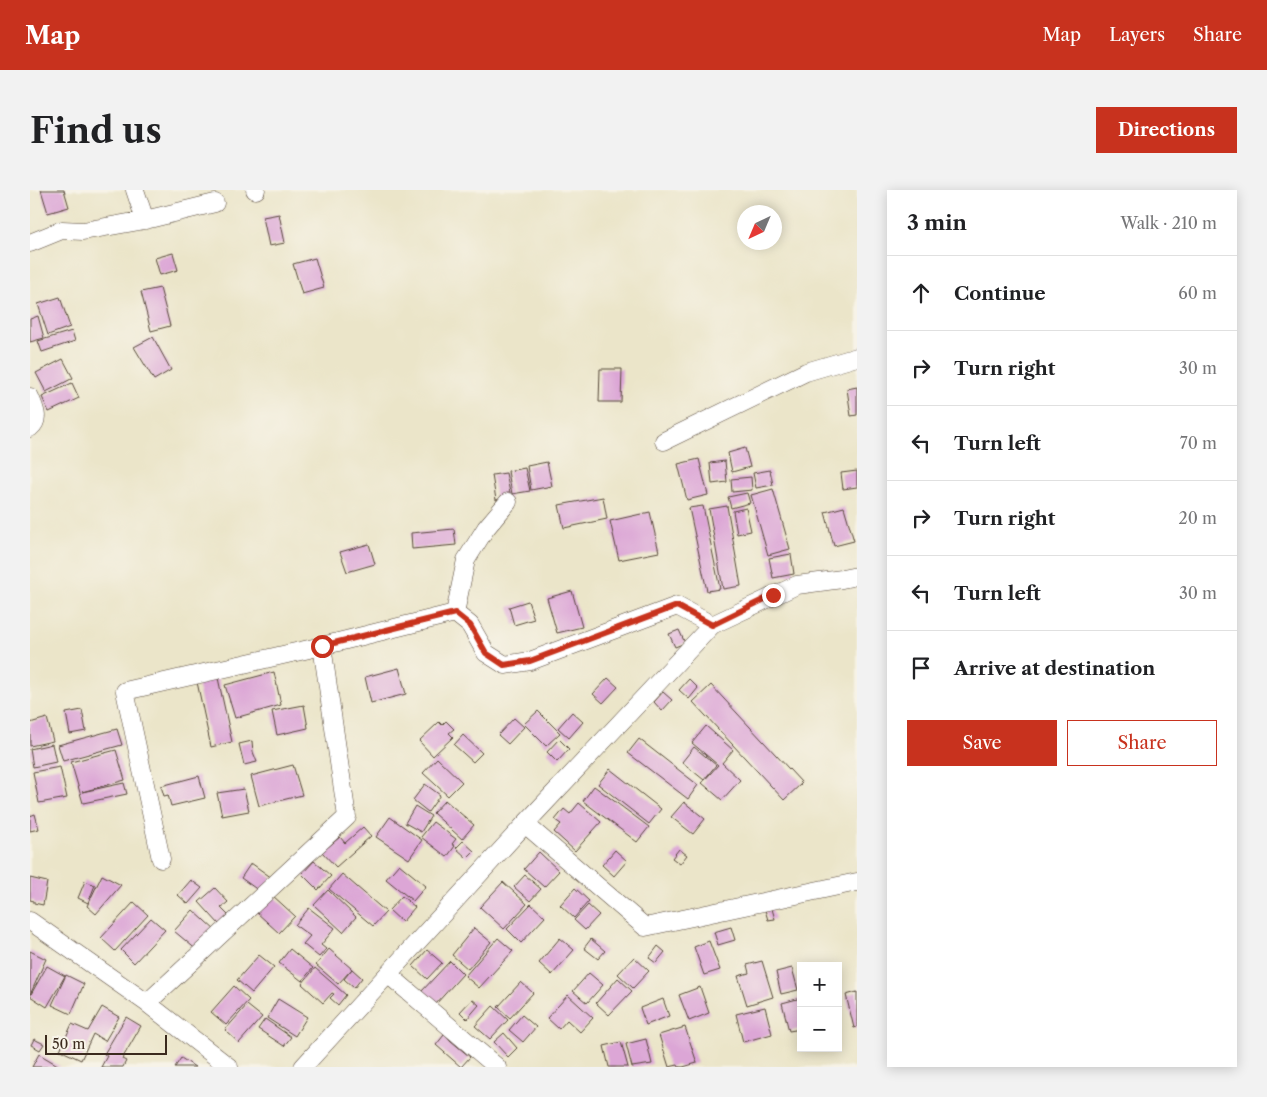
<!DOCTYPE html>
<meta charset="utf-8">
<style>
body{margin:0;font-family:"Libre Caslon Text",serif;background:#f2f2f2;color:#202124}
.controls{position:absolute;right:15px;bottom:15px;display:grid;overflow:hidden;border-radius:0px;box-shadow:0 2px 12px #0003}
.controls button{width:45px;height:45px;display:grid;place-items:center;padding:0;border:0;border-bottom:1px solid #e0e0e0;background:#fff;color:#202124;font:25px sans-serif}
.compass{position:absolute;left:707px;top:15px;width:45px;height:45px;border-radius:50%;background:#fff;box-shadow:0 2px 12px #0003;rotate:224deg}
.scale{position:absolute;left:15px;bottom:12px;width:122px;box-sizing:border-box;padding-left:5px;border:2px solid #3b2a1e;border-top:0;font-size:14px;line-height:18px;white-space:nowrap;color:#3b2a1e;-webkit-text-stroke:4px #f7f3e8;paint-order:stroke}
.stop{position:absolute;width:15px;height:15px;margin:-11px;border:4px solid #c8321e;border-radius:50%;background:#fff}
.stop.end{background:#c8321e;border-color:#fff;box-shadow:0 1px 5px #0008}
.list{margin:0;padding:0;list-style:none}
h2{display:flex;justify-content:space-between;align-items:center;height:65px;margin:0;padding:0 20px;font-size:21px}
h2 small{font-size:16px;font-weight:400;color:#757577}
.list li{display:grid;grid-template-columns:32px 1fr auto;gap:15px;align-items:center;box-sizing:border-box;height:75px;padding:0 20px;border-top:1px solid #e0e0e0}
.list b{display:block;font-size:19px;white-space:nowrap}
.list em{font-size:16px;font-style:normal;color:#757577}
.actions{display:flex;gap:10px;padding:15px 20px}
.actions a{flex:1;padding:11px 0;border:1px solid #c8321e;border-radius:0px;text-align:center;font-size:18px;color:#c8321e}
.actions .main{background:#c8321e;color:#fff}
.icon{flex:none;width:28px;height:28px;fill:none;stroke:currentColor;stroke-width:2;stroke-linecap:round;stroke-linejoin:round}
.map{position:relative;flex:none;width:827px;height:877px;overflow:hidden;border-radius:0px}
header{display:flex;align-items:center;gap:30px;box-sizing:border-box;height:70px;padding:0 25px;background:#c8321e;color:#fff}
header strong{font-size:24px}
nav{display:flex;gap:28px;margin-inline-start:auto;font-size:18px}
.intro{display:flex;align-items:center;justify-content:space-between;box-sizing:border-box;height:120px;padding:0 30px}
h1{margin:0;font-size:35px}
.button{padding:12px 22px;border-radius:0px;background:#c8321e;color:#fff;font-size:18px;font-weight:700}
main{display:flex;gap:30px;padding:0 30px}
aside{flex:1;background:#fff;border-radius:0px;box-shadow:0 2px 12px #0003}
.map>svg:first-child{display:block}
</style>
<header>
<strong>Map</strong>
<nav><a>Map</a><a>Layers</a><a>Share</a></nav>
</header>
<div class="intro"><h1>Find us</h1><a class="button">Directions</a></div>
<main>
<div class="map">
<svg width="827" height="877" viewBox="0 0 827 877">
<rect width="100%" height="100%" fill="#f7f3e8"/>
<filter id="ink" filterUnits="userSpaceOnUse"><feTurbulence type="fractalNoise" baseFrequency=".02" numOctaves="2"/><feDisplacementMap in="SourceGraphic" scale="10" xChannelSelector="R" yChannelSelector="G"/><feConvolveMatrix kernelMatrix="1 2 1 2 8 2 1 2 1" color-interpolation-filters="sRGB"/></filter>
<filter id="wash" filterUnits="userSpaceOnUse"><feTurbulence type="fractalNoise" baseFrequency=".0096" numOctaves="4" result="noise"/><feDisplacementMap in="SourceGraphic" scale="20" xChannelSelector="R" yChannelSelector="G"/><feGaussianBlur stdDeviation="1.12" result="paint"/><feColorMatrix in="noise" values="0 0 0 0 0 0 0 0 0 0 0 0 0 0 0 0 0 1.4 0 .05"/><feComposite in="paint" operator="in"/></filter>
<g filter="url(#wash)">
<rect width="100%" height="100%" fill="#ebe5c9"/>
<g id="blocks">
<path fill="#dca6d6" d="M11 0H34L39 17 18 23Z
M249 24 255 53 239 56 233 27Z
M143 63 148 80 130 85 125 68Z
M285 68 294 98 272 104 263 74Z
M130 98 140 136 121 141 111 102Z
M30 107 40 137 18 145 8 114Z
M8 126 14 148 0 152V129Z
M42 141 45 151 12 162 8 151Z
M123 147 141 180 124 190 104 157Z
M33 169 43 188 16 202 6 183Z
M570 179H592L591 212H569Z
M42 193 49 208 19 222 12 207Z
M827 197V225L821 226 817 199Z
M715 258 720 277 702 282 698 263Z
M669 269 678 305 657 310 648 274Z
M695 271 697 292 682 294 680 273Z
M517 272 522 296 501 300 497 276Z
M495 278 500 301 482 304 478 281Z
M740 280 743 295 726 298 723 283Z
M827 281V297L813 299 811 283Z
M476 283 481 308 466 310 462 285Z
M721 287 722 300 702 302 701 289Z
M743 299 760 359 738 365 721 305Z
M717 303 720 313 701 318 698 307Z
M573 307 577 329 534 338 529 315Z
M673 316 690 399 677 401 659 318Z
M697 316 711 396 693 399 679 319Z
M814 317 824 351 804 356 795 322Z
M716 318 721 341 707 344 703 321Z
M620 322 629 362 589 370 580 331Z
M424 339 426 355 382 359 381 343Z
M339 354 345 374 317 382 310 362Z
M761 364 764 384 743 388 739 368Z
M542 401 552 437 527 443 517 408Z
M498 411 504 429 484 435 479 417Z
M649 440 655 453 645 457 639 444Z
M369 478 376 504 341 513 335 487Z
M244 482 251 515 205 528 195 495Z
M188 488 202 552 181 557 167 492Z
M578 488 588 497 573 513 563 504Z
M659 489 668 498 659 509 649 500Z
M681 495 772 593 754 610 663 512Z
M633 502 642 510 632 521 624 512Z
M274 515 278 538 247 545 242 521Z
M52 520 56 541 40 544 36 523Z
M508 521 530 543 516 556 494 534Z
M542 522 553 532 539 548 528 538Z
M17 528 23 551 0 556V533Z
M484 528 494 537 478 554 468 545Z
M416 531 424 539 419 543 423 547 403 566 389 551 409 532 412 535Z
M676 536 703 560 692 573 710 590 692 610 672 593 688 575 662 553Z
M87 539 92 555 33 571 28 555Z
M433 545 452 563 443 572 424 555Z
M529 549 539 559 527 572 517 562Z
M609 549 668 595 658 609 598 563Z
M222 551 223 562 227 572 214 575 209 554Z
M22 554 26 572 3 577 0 559Z
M664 557 686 575 674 590 652 572Z
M86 560 95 590 52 602 94 593 97 604 53 613 41 572Z
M407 568 432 592 418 606 393 583Z
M263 575 272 605 229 616 221 586Z
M30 577 37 608 9 613 3 582Z
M580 579 631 619 619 634 568 594Z
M169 586 175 608 141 616 138 605 134 606 131 596Z
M395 594 410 605 398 622 383 610Z
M564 596 619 637 607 652 553 611Z
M214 599 219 621 192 626 187 603Z
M415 610 444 635 432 649 403 623Z
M654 612 675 629 663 644 641 627Z
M549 613 571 632 545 661 524 642 531 634 525 630 534 619 540 624Z
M385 616 401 626 391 642 375 633Z
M5 624 9 639 0 641V626Z
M360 627 392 650 379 669 346 647Z
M403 632 426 649 422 654 425 656 417 667 391 647Z
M333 637 341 646 306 677 292 662 310 647 315 653Z
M433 651 444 661 437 668 426 658Z
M649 659 657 665 650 674 642 668Z
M585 660 597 671 584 686 572 675Z
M509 662 529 681 514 697 494 679Z
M284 671 301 686 288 700 272 684Z
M221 673 242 688 232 703 211 688Z
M369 674 396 696 383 711 356 689Z
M312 684 356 722 343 736 299 699Z
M72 685 91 695 66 724 57 716Z
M495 685 511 699 500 711 484 697Z
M0 688 17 692 13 715 4 713V711L0 710Z
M161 690 172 698 158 714 148 705Z
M55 691 65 695 58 713 48 708Z
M473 692 497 714 474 739 450 717Z
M185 698 198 712 191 718 198 725 189 734 169 712Z
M545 698 559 711 544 728 530 715Z
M298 700 326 727 313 742 284 715Z
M242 705 265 726 249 743 226 722Z
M372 706 385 717 372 732 359 720Z
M104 712 118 725 85 761 71 748Z
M501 714 515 727 491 753 477 739Z
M558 715 569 725 555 740 544 730Z
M279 718 305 738 291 755 296 759 289 767 273 754 280 746 265 735Z
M742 719 745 729 738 730 735 720Z
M163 720 186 741 168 761 144 741Z
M121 728 135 740 104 773 91 760Z
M701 737 705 750 688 755 684 742Z
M444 738 461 752 438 779 422 765Z
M468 748 483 761 449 798 435 786Z
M530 748 544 760 522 785 509 773Z
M561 749 575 761 568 769 554 758Z
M679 751 690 780 674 785 664 757Z
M628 756 635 762 626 773 619 768Z
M260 759 283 778 272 791 249 773Z
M299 759 322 779 308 794 286 775Z
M397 760 412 773 397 789 383 776Z
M0 761 16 769 0 805Z
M229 765 244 777 222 803 207 790Z
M604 767 619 781 603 798 588 784Z
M420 771 433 784 405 815 391 802Z
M732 771 743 807 717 815 708 786 719 783 717 775Z
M17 776 35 786 17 817 0 806Z
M285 778 316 805 308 815 300 808 304 804 302 803 293 813 272 794Z
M762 778 768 800 751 804 746 782Z
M322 779 332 788 324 798 314 789Z
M559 783 573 795 557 813 543 801Z
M36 785 54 794 41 824 22 815Z
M588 788 602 801 579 825 566 813Z
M491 792 503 803 480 828 468 817Z
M204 796 219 810 196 835 181 822Z
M670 797 679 823 659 831 649 805Z
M827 802V837L824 838 816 805Z
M538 805 563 828 550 842 537 830 529 839 517 828Z
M771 808V839L759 841 752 813Z
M248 809 277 827 265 846 237 828Z
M442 809 449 815 437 829 430 822Z
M633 809 639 826 616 835 610 818Z
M217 815 232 827 209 853 195 840Z
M463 816 478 830 460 849 445 836Z
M72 817 89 827 75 851 63 844 51 870 30 860 42 834 58 841Z
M735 817 742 844 713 852 706 824Z
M492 825 506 837 493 852 479 840Z
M96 827 111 836 92 869 96 871 93 877H71L77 866 74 864Z
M235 829 261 847 254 856 228 839Z
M655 837 667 873 653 877H649L648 875 639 877 629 845Z
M474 843 487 858 478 867 464 852Z
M414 845 440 867 431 877 406 855Z
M4 849 14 854 10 860 1 855Z
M616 849 622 874 602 877 596 854Z
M591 852 598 877H579L574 856Z
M9 864 31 877H2Z
M151 868 165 877H145Z"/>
</g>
</g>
<g filter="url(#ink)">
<use href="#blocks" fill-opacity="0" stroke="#554638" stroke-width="1"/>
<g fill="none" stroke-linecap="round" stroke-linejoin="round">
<defs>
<path id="minor" d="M105 0 115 30 185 13
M225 0H226
M0 53 32 40 53 41 115 30
M0 207C4 218 11 229 0 238
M634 251 776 182 827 167
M425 423 436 370 456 338 478 312
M495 634 615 737 827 692
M131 669 95 501 292 456
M0 731 117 813 199 877
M359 785 467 877
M117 813 317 627 292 456 425 423 440 435 456 463 475 475 500 471 647 416 682 435
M273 877 495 634 682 435 767 395 812 389 827 386"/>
</defs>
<use href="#minor" stroke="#554638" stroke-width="19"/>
<use href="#minor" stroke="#fff" stroke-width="18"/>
</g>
</g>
<g fill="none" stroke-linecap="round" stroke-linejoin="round" filter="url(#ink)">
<path stroke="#c8321e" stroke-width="6" d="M292 456 425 423 440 435 456 463 474 475 500 471 647 416 682 435 743 405"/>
</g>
</svg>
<div class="controls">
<button>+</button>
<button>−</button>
</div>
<svg class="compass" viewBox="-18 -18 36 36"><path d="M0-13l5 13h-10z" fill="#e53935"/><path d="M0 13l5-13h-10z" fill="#757577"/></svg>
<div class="scale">50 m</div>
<div class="stop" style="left:292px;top:456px"></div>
<div class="stop end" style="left:743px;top:405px"></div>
</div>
<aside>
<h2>3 min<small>Walk · 210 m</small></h2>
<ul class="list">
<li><svg class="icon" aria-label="ahead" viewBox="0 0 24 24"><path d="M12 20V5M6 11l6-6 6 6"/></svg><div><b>Continue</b></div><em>60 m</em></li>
<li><svg class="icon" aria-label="right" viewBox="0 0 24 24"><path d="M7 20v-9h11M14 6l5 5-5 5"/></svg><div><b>Turn right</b></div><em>30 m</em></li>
<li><svg class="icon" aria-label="left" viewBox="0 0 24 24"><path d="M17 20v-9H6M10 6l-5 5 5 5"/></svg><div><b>Turn left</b></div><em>70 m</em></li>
<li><svg class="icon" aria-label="right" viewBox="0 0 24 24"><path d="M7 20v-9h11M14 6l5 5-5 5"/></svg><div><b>Turn right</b></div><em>20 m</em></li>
<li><svg class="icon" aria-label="left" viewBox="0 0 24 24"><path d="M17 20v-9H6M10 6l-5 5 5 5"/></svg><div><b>Turn left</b></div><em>30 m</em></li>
<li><svg class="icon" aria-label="arrive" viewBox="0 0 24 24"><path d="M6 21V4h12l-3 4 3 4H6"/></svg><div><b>Arrive at destination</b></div></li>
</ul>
<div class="actions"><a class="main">Save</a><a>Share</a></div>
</aside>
</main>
